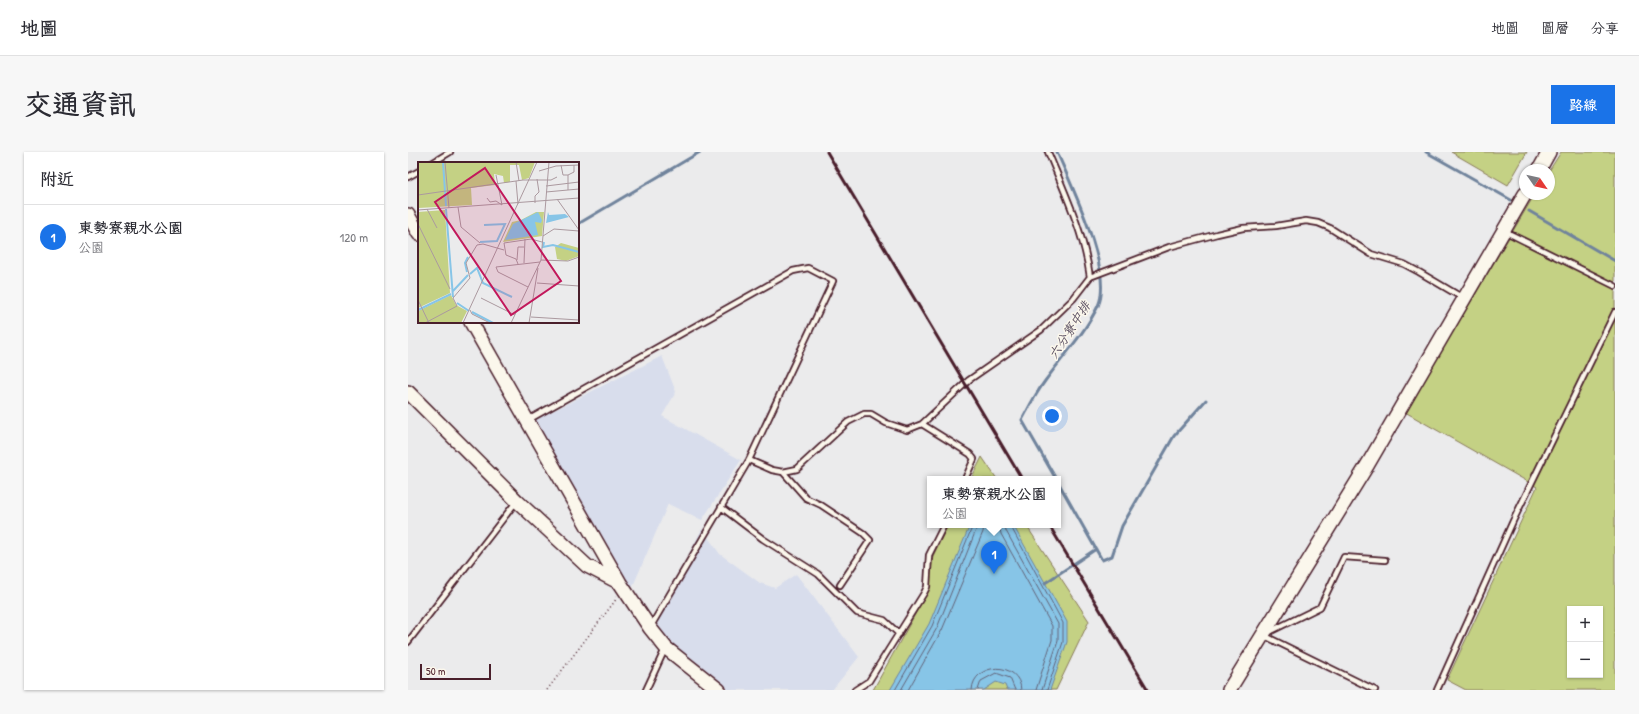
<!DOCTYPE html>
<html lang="zh-TW">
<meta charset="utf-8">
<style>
body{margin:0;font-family:"Patrick Hand","LXGW WenKai TC",sans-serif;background:#f7f7f7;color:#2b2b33}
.controls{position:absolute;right:12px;bottom:12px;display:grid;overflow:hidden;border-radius:0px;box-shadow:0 1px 3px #0004}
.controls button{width:36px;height:36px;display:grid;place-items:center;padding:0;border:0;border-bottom:1px solid #e1e1e2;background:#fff;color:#2b2b33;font:20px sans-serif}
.compass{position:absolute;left:1111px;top:12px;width:36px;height:36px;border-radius:50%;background:#fff;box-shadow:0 1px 3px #0004;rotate:124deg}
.scale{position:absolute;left:12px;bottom:10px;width:71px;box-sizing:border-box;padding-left:4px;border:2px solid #4a1f2b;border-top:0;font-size:11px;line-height:14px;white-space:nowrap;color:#4a1f2b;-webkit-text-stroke:3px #fbf7ec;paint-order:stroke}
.you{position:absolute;left:644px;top:264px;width:14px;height:14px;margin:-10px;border:3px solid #fff;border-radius:50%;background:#1a73e8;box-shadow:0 0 0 6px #1a73e833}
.badge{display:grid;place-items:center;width:26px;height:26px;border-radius:50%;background:#1a73e8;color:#fff;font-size:13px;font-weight:700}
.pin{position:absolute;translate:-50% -33px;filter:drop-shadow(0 1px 2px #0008)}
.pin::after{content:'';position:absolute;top:21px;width:14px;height:12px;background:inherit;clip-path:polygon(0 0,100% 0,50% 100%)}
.popup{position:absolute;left:519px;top:324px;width:134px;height:52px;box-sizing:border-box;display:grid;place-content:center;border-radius:0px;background:#fff;filter:drop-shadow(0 1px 3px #0005);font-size:13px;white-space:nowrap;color:#7c7c81}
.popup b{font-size:15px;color:#2b2b33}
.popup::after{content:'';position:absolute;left:50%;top:100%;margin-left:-8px;border:8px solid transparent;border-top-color:#fff}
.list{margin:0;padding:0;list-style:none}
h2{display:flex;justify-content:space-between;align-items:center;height:52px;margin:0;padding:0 16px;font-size:17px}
h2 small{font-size:13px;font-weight:400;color:#7c7c81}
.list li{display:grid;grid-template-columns:26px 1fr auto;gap:12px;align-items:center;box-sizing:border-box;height:64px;padding:0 16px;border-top:1px solid #e1e1e2}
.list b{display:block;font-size:15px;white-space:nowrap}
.list p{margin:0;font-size:13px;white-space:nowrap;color:#7c7c81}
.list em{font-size:13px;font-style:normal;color:#7c7c81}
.map{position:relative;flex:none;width:1207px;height:538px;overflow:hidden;border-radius:0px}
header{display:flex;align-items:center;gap:24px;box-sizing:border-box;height:56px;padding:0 20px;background:#fff;border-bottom:1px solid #e1e1e2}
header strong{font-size:19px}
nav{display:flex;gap:22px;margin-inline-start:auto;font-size:14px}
.intro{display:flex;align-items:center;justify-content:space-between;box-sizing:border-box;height:96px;padding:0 24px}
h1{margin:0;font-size:28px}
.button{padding:10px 18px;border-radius:0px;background:#1a73e8;color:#fff;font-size:14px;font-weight:700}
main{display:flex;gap:24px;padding:0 24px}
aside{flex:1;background:#fff;border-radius:0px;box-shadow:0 1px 3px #0004}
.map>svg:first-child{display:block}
</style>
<header>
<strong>地圖</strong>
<nav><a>地圖</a><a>圖層</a><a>分享</a></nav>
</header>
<div class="intro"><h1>交通資訊</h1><a class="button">路線</a></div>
<main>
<aside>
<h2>附近<small></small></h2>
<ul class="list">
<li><span class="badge">1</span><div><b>東勢寮親水公園</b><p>公園</p></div><em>120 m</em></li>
</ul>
</aside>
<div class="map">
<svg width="1207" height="538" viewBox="0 0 1207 538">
<rect width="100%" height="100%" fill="#ebebec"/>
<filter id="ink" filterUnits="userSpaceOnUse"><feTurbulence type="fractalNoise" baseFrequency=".025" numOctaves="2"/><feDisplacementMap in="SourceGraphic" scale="8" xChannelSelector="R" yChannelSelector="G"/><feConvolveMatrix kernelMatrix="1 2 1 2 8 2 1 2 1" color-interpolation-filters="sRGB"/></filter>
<g filter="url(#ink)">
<path fill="#d8ddec" d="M254 204 268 240 254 264 333 308 294 368 260 352 222 441 123 270Z
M294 377 312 402 352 431 367 436 388 422 451 505 424 538H311L243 475Z"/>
<path fill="#c4d184" stroke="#877858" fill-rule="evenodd" d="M1043 0H1119L1100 33Z
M1153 0H1207V538H1058L1039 528 1129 335 997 260 1127 42H1141V19ZM1162 457H1192V523H1162Z
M574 305 589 327H563Z
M540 373H618L681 469 648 538H465L520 439 525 404Z"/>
<path fill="#87c5e7" stroke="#6f839c" d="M562 373H605L659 470V490L642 538H599L597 533 588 530 576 538H482L521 472Z"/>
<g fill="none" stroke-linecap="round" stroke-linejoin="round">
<path stroke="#626176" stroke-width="1" d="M591 373 593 382 644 474V488L628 538
M597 373 598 379 650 472V489L634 538
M602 373 655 471V490L639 538
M487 538 524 474 565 373
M493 538 529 476 570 373
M500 538 534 478 575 380 576 373
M564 538C565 510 612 508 613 538
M570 538 573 529 588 521 602 526 607 538"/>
<path stroke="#6f839c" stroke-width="3" d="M1018 0 1103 48
M1121 59 1207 109
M170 72 292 0
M648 327 614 268C621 255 628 241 637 229 655 204 677 181 690 154 706 120 663 33 649 0
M650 330 694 408 704 404 714 374 766 284 798 248
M637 431 688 397"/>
<defs>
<path id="lane" d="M24 11 42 0
M0 25 11 19
M1096 79 1207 134
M682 125 761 95 809 82 835 76 868 74 898 69 910 71 922 76 963 102 996 112 1011 120 1055 146
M120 268 385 119 400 116 425 129 341 308 243 474
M514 272 561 228 633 178 665 147 682 125C676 81 657 41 640 0
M341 308 364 318 375 320 389 317 440 270 456 262H463L478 271 499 278 514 272 562 302 566 307 557 327
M375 320 398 346 413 353 455 381 462 388 432 433
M313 355 355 387 410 422 449 461 476 468 491 482
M0 490 108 350
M238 538 257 497
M447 538 461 529 516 441 519 435 521 403 536 373
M967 538 855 483 912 455 936 405 977 408
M1029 538 1105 369 1207 160"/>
<path id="secondary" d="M1131 18 1141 0
M0 63 11 82
M63 170 212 431 242 476 258 496 311 538
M0 240 109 349 179 414 212 431
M821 538 960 312 1117 42"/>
</defs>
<use href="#lane" stroke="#4a1f2b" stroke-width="8"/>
<use href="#secondary" stroke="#4a1f2b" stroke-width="16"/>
<path stroke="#4a1f2b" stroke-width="1.5" stroke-dasharray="1 3" stroke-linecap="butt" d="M139 538 207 449 208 445"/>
<use href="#lane" stroke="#fbf7ec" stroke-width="4.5"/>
<use href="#secondary" stroke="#fbf7ec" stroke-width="13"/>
<path stroke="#4a1f2b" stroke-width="3" d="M419 0 614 327
M641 373 740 538"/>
</g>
</g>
<g text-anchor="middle" stroke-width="3" stroke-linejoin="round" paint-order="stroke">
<g font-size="13" font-style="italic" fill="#5c5163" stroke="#fbf7ec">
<text transform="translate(661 178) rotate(-57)" y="5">六分寮中排</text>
</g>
</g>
<g transform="translate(10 10)">
<rect width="161" height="161" fill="#ebebec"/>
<path d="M0 0H117L111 16 104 18 101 3H92V20L86 21 85 14 76 12 77 23 53 26 54 43 0 46ZM27 48 32 131 0 146V50ZM118 50H126L124 74 85 80 94 60 103 58ZM143 81 161 86V94L148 99 139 97 137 85ZM33 133 38 143 49 149 43 161H0V149Z" fill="#c4d184"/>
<path d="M120 50 124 58 123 61 117 60 120 73 87 78 95 62ZM130 50 131 53 147 52 151 55 128 61Z" fill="#87c5e7"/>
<path fill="none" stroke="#87c5e7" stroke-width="2" d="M25 0 28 44M28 47 35 135M62 80 79 79 87 62 66 63M126 80 125 85 135 83 161 90M49 110 47 101 50 95M52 112 59 106 65 121 94 135M35 129 50 113M39 141 51 149M0 148 33 132M54 150 75 161"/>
<path fill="none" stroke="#ab999f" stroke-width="1" d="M27 0 31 46M98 0 101 19M143 3 145 13H150V28M121 9 138 4 161 3M150 13 156 10V3M98 19 100 42M128 24 161 20M128 30 161 27M0 33 105 18H133L139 15M69 36 72 40 78 39 84 43 78 13M139 37 161 68M117 41V34L121 30 119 17M40 45 43 65 62 81M9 47 19 66M0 48 161 36M0 62 32 127M125 74 136 67 161 69M99 98 100 85H106M123 98 150 99 161 95M106 101 107 77M100 102 98 97 88 93 86 81 113 77 124 80M119 121 161 124M110 125 80 110 78 105 122 100M63 136 97 153M0 138 11 161M52 148 54 152 72 161M113 155 161 158M7 161 39 144 35 136 52 116 48 101 59 83 65 82 86 88M45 161 119 0M93 161 123 98 131 0M111 161 120 106"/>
<path fill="#c2185b" fill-opacity="0.15" stroke="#c2185b" stroke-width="2" d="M67 6 143 119 93 153 17 40Z"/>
<rect width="161" height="161" fill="none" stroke="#4a1f2b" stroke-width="2"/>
</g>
</svg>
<div class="controls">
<button>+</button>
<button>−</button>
</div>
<svg class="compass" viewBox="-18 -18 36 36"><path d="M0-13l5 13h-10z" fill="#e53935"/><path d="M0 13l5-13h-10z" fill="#7c7c81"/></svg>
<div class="scale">50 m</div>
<div class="you"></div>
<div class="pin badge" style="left:586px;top:422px">1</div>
<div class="popup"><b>東勢寮親水公園</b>公園</div>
</div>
</main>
